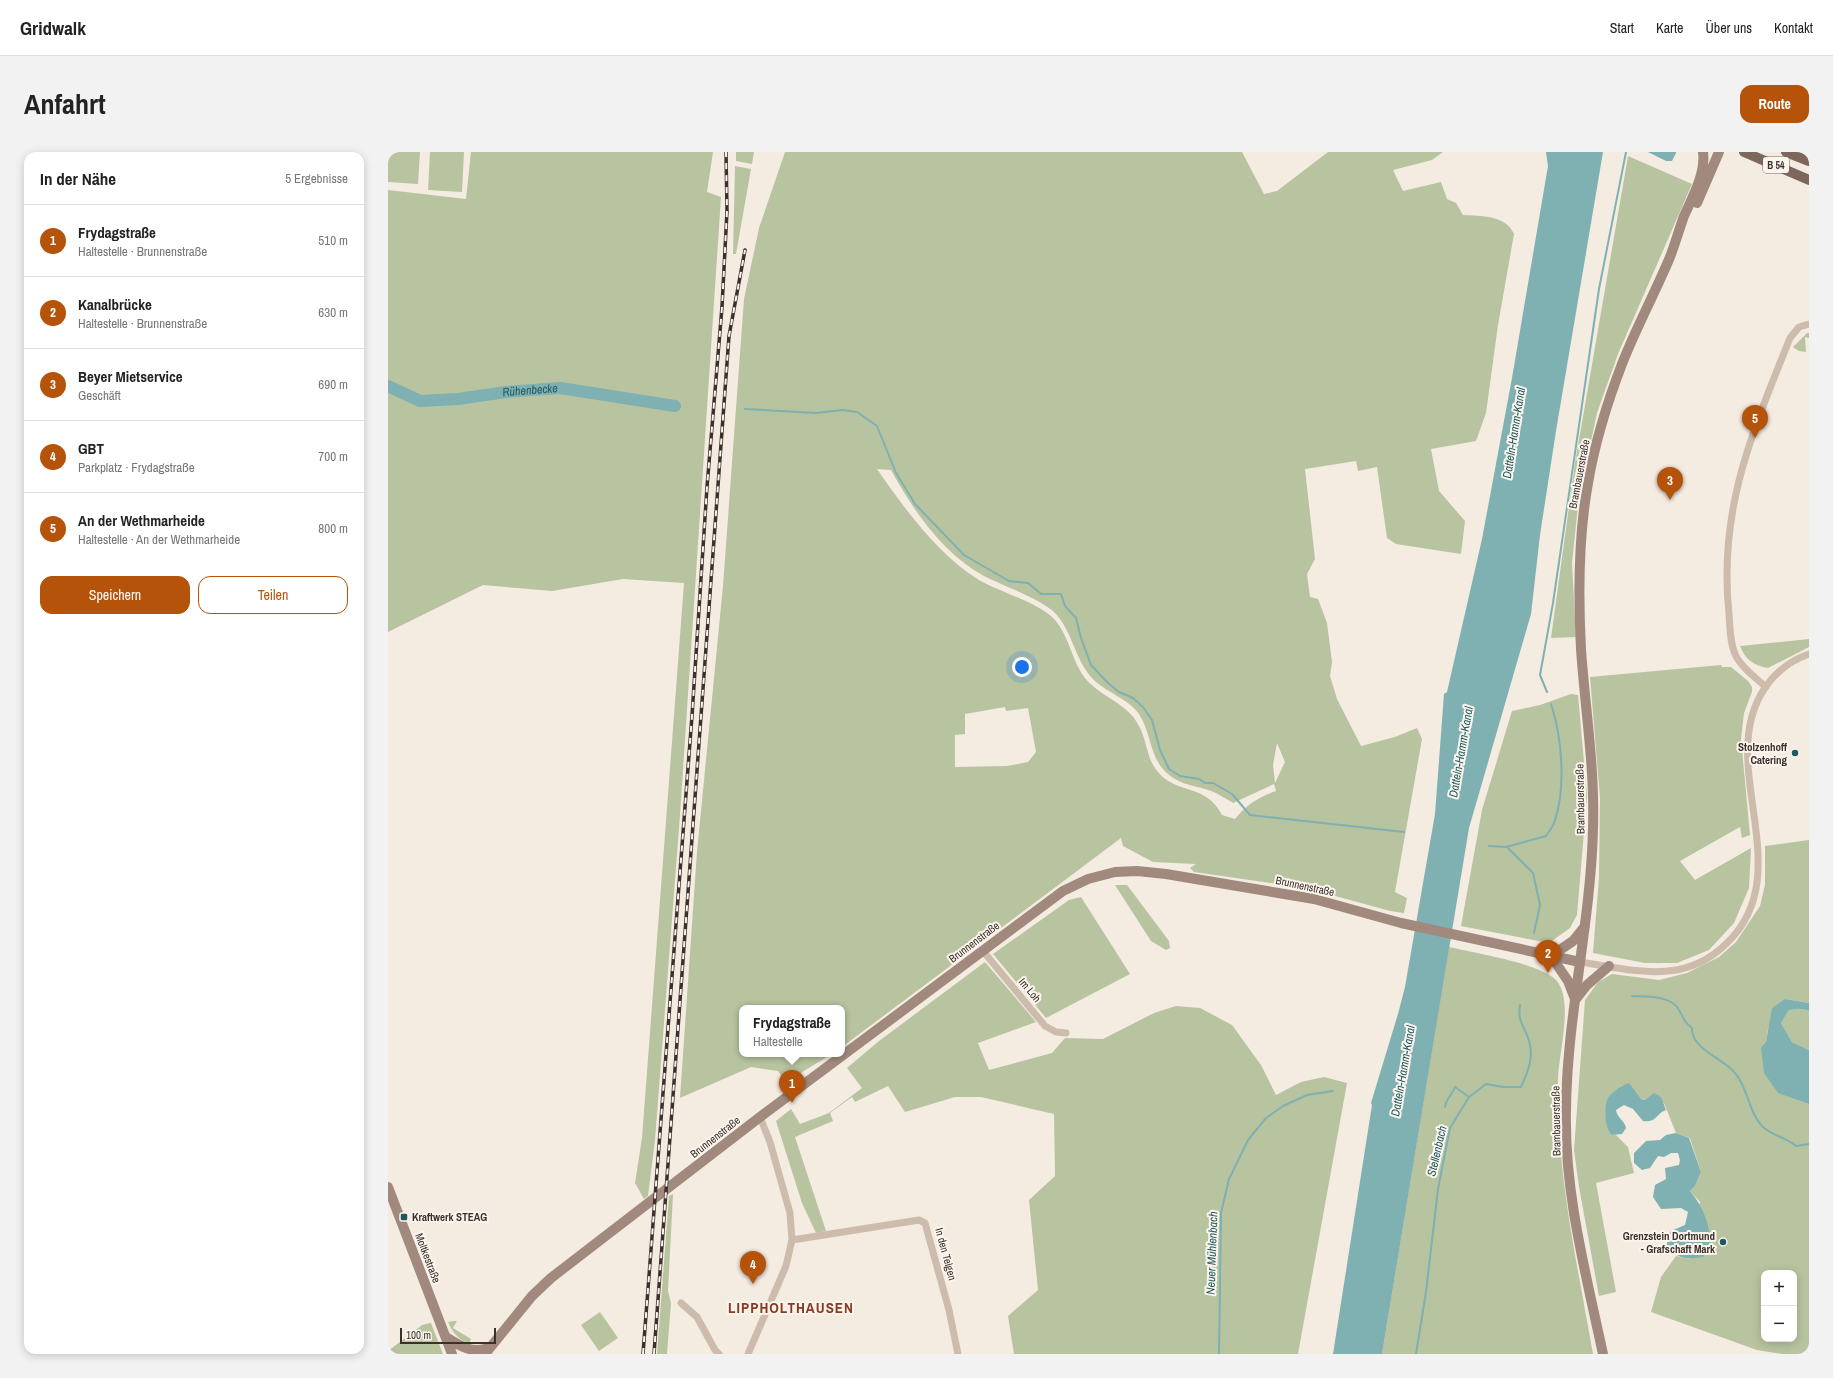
<!DOCTYPE html>
<html lang="de">
<meta charset="utf-8">
<style>
body{margin:0;font-family:"Archivo Narrow",sans-serif;background:#f2f2f2;color:#222}
.controls{position:absolute;right:12px;bottom:12px;display:grid;overflow:hidden;border-radius:8px;box-shadow:0 2px 10px #0003}
.controls button{width:36px;height:36px;display:grid;place-items:center;padding:0;border:0;border-bottom:1px solid #e0e0e0;background:#fff;color:#222;font:20px sans-serif}
.scale{position:absolute;left:12px;bottom:10px;width:96px;box-sizing:border-box;padding-left:4px;border:2px solid #3b302b;border-top:0;font-size:11px;line-height:14px;white-space:nowrap;color:#3b302b;-webkit-text-stroke:3px #fbf5ee;paint-order:stroke}
.you{position:absolute;left:634px;top:515px;width:14px;height:14px;margin:-10px;border:3px solid #fff;border-radius:50%;background:#1a73e8;box-shadow:0 0 0 6px #1a73e833}
.badge{display:grid;place-items:center;width:26px;height:26px;border-radius:50%;background:#b45309;color:#fff;font-size:13px;font-weight:700}
.pin{position:absolute;translate:-50% -33px;filter:drop-shadow(0 1px 2px #0008)}
.pin::after{content:'';position:absolute;top:21px;width:14px;height:12px;background:inherit;clip-path:polygon(0 0,100% 0,50% 100%)}
.popup{position:absolute;left:351px;top:853px;width:106px;height:52px;box-sizing:border-box;display:grid;place-content:center;border-radius:8px;background:#fff;filter:drop-shadow(0 1px 3px #0005);font-size:13px;white-space:nowrap;color:#767676}
.popup b{font-size:15px;color:#222}
.popup::after{content:'';position:absolute;left:50%;top:100%;margin-left:-8px;border:8px solid transparent;border-top-color:#fff}
.list{margin:0;padding:0;list-style:none}
h2{display:flex;justify-content:space-between;align-items:center;height:52px;margin:0;padding:0 16px;font-size:17px}
h2 small{font-size:13px;font-weight:400;color:#767676}
.list li{display:grid;grid-template-columns:26px 1fr auto;gap:12px;align-items:center;box-sizing:border-box;height:72px;padding:0 16px;border-top:1px solid #e0e0e0}
.list b{display:block;font-size:15px;white-space:nowrap}
.list p{margin:0;font-size:13px;white-space:nowrap;color:#767676}
.list em{font-size:13px;font-style:normal;color:#767676}
.actions{display:flex;gap:8px;padding:12px 16px}
.actions a{flex:1;padding:9px 0;border:1px solid #b45309;border-radius:12px;text-align:center;font-size:14px;color:#b45309}
.actions .main{background:#b45309;color:#fff}
.map{position:relative;flex:none;width:1421px;height:1202px;overflow:hidden;border-radius:12px}
header{display:flex;align-items:center;gap:24px;box-sizing:border-box;height:56px;padding:0 20px;background:#fff;border-bottom:1px solid #e0e0e0}
header strong{font-size:19px}
nav{display:flex;gap:22px;margin-inline-start:auto;font-size:14px}
.intro{display:flex;align-items:center;justify-content:space-between;box-sizing:border-box;height:96px;padding:0 24px}
h1{margin:0;font-size:28px}
.button{padding:10px 18px;border-radius:12px;background:#b45309;color:#fff;font-size:14px;font-weight:700}
main{display:flex;gap:24px;padding:0 24px}
aside{flex:1;background:#fff;border-radius:12px;box-shadow:0 2px 10px #0003}
.map>svg:first-child{display:block}
</style>
<header>
<strong>Gridwalk</strong>
<nav><a>Start</a><a>Karte</a><a>Über uns</a><a>Kontakt</a></nav>
</header>
<div class="intro"><h1>Anfahrt</h1><a class="button">Route</a></div>
<main>
<aside>
<h2>In der Nähe<small>5 Ergebnisse</small></h2>
<ul class="list">
<li><span class="badge">1</span><div><b>Frydagstraße</b><p>Haltestelle · Brunnenstraße</p></div><em>510 m</em></li>
<li><span class="badge">2</span><div><b>Kanalbrücke</b><p>Haltestelle · Brunnenstraße</p></div><em>630 m</em></li>
<li><span class="badge">3</span><div><b>Beyer Mietservice</b><p>Geschäft</p></div><em>690 m</em></li>
<li><span class="badge">4</span><div><b>GBT</b><p>Parkplatz · Frydagstraße</p></div><em>700 m</em></li>
<li><span class="badge">5</span><div><b>An der Wethmarheide</b><p>Haltestelle · An der Wethmarheide</p></div><em>800 m</em></li>
</ul>
<div class="actions"><a class="main">Speichern</a><a>Teilen</a></div>
</aside>
<div class="map">
<svg width="1421" height="1202" viewBox="0 0 1421 1202">
<rect width="100%" height="100%" fill="#f4ebe1"/>
<path fill="#b8c4a0" fill-rule="evenodd" d="M0 0H32L30 32 0 30Z
M42 0H76L74 40 40 38Z
M83 0H325L319 40 333 45 292 663 267 988 260 1044 256 1047 247 1031 254 986 296 431 235 427 164 439 95 433 0 480V38L78 47Z
M348 0H366L364 12 348 9Z
M397 0H854L876 42 889 39 940 0H1055L1044 8 1005 18 1015 39 1053 30 1059 47 1068 51 1075 63C1093 64 1118 63 1126 82L1110 173 1098 261 1088 289 1043 297 1051 339 1077 369 1073 402 1008 392 999 386 989 315 970 319 968 309 917 317 927 407 919 422 922 445 930 447 939 471 944 510 942 524 949 547 973 594 1007 585 1029 576 1034 587 1007 740 1019 746 1016 761 1002 759 918 736 806 720 802 716 808 712 765 710 735 694 733 686 454 895V856H354V902H444L414 920 401 934 390 919 363 915 292 946 309 700 335 434 356 147 371 76ZM489 317 503 318C525 358 554 401 596 424 615 434 654 447 668 462 684 480 687 506 703 525 716 540 740 546 751 562 764 582 761 607 781 623 793 633 810 634 823 639 831 642 838 647 845 651L886 632 888 639C871 645 858 653 847 667L834 663C818 631 788 643 769 619 758 605 759 588 751 574 740 551 712 545 697 526 683 508 681 481 664 465 648 450 612 440 591 428 549 402 517 357 489 317ZM617 555 618 559 640 556 648 600 640 610 619 614 567 615V583L577 582V562ZM889 591 897 610 887 631 885 613Z
M1240 4 1304 32 1230 202 1209 261 1191 344 1184 411 1188 485 1163 486 1187 311Z
M347 14 363 17 348 102H345Z
M1419 181H1421V186L1417 185 1418 200 1411 199 1405 195Z
M1421 487V495L1380 516C1366 514 1357 507 1352 494Z
M1333 513 1334 515H1343L1360 529 1364 535V540L1356 561 1353 587 1362 683 1354 686 1352 675 1292 709 1307 728 1363 696 1361 736 1346 771 1321 798 1289 811H1257L1205 801 1211 726 1212 646 1202 525Z
M1183 542 1190 543 1199 644 1189 763 1182 776 1161 791 1073 774 1094 658 1124 559 1152 553Z
M1421 688V851L1397 847 1380 877 1378 890 1390 940 1421 952V1202H1394L1369 1198 1263 1160 1273 1125 1288 1104 1302 1107 1312 1050 1302 1039 1307 1034 1313 1020 1302 986 1288 981 1276 951 1253 947 1235 933C1231 938 1224 940 1221 946 1214 956 1219 973 1224 983H1228L1240 995 1246 1021 1208 1031 1228 1140 1211 1144 1191 1035 1186 998 1197 848 1210 830 1224 822 1271 828 1299 821 1331 805 1348 790 1372 754 1377 733V694ZM1376 1121H1406V1187H1376Z
M727 733H739L781 789 782 796 778 798 763 789Z
M693 745 742 822 658 866 605 802 681 748Z
M1061 795C1086 801 1151 811 1168 828 1186 847 1171 901 1170 926 1168 1020 1189 1110 1205 1202H994Z
M597 810 648 870 590 891 601 918 664 901 677 886 715 887 766 861 788 854 812 856 844 873 873 913 888 943 913 930 936 925 959 931 910 1202H626L620 1164 650 1138 641 1048 667 1024 666 962 593 945H567L517 960 500 934 467 950 464 945 442 961 445 969 407 985 438 1079 428 1081 414 1051 388 969 403 957 412 972 441 961 474 936 459 916 491 889Z
M1414 857 1421 859V898L1404 890 1393 871 1401 858Z
M285 1042 280 1139 283 1151 279 1202H269L281 1044Z
M212 1160 230 1186 211 1199 193 1173Z
M65 1169H69L65 1176 83 1187 81 1192C70 1187 65 1181 60 1170Z
M43 1171 55 1202H0V1199L34 1173Z"/>
<path fill="#7fb0b2" d="M1158 0H1215L1168 279 1152 383 1143 462 1081 676 994 1202H945L984 953 983 951 1010 862 1017 835 1047 662 1056 542 1059 540 1094 387 1124 226 1160 14Z
M1260 0H1288V1L1284 9H1278Z
M1397 847 1421 851V859L1414 857 1401 858 1393 871 1404 890 1421 898V952L1390 941 1376 921 1373 896 1378 890 1384 856Z
M1241 931 1253 947 1257 948 1266 941 1273 945 1278 958C1267 962 1269 971 1255 969L1245 957 1236 953 1228 958C1229 966 1237 969 1238 976L1234 982 1224 983C1217 977 1215 955 1220 946 1224 940 1234 933 1241 931Z
M1288 981 1301 986 1313 1020 1307 1034 1302 1039C1316 1055 1323 1076 1323 1098L1319 1099 1315 1105C1298 1108 1291 1107 1279 1095V1084L1283 1079 1297 1073 1300 1060 1293 1056 1273 1057 1265 1045 1267 1033 1278 1027 1277 1016 1291 1013 1292 1008 1290 1001H1283L1276 1005 1270 1004 1262 1016 1254 1018 1246 1011V1001L1258 989 1272 988 1278 983Z"/>
<g fill="none" stroke-linecap="round" stroke-linejoin="round">
<path stroke="#7fb0b2" stroke-width="2" d="M357 257 428 261 455 258 469 260 489 274 508 321 527 352 576 403 621 429 640 431 653 442H673L677 454 688 466 693 486 703 513 720 531 731 540 745 546 755 555 764 568 772 598 781 617 792 624 811 627 817 631H825L844 642 862 663 1016 680
M1159 540 1152 523 1165 451 1211 137 1238 0
M1101 694 1118 695 1158 684C1161 679 1166 674 1167 668 1178 635 1174 585 1163 552
M1119 695 1145 721 1152 753 1146 781
M1244 844C1259 845 1283 843 1291 858 1297 868 1294 868 1304 876 1303 895 1330 905 1342 916 1360 931 1359 958 1374 974 1384 984 1398 985 1408 994L1421 992
M1057 955C1058 947 1064 943 1067 935L1081 945
M831 1202 833 1061 841 1027 860 988 878 966 895 954 919 943 945 939
M1028 1202 1038 1140 1050 1037 1062 976 1081 945 1098 932 1115 935H1133C1140 920 1146 905 1141 889 1137 874 1129 870 1132 853"/>
<path stroke="#7fb0b2" stroke-width="12" id="s1" d="M0 234 32 249 70 247 118 240 172 236 287 254"/>
<path stroke="#cdbbac" stroke-width="7" d="M1378 535C1368 526 1354 516 1348 504 1342 493 1342 475 1341 462 1330 358 1364 281 1402 186L1411 175 1421 172
M595 799 657 874 668 880 678 881
M1192 810C1221 814 1251 822 1280 819 1303 817 1323 807 1339 791 1415 718 1320 605 1382 529 1392 517 1406 507 1421 502
M404 1088 531 1068 537 1071 561 1158 570 1202
M293 1151 309 1165 327 1198 331 1202
M360 1202 398 1114 404 1088 402 1061 382 990 372 965"/>
<path stroke="#a18a7d" stroke-width="10" d="M1309 51 1331 0
M1163 804 1180 829 1187 847
M1163 804 1185 789 1197 774
M1188 847 1199 833 1221 814
M0 1035 64 1202
M58 1185C72 1194 84 1202 101 1196
M97 1202 144 1144 163 1126 372 965 675 739 700 727 727 720 749 719 778 722 926 747 1013 771 1192 810
M1215 1202C1198 1122 1176 1040 1178 958 1179 863 1203 770 1205 676 1207 616 1197 556 1193 497 1190 441 1190 386 1200 331 1207 290 1219 251 1234 212 1248 176 1267 141 1282 105 1287 92 1291 78 1296 64 1304 46 1318 21 1315 0"/>
<path stroke="#7d675c" stroke-width="10" d="M1356 0 1421 28
M1398 0 1421 9"/>
<defs>
<path id="rail" d="M255 1202 304 564 319 335 334 155 339 59 338 0
M266 1202 341 184 357 98"/>
</defs>
<use href="#rail" stroke="#3b302b" stroke-width="3.5"/>
<use href="#rail" stroke="#fbf5ee" stroke-width="2" stroke-dasharray="6" stroke-linecap="butt"/>
</g>
<g fill="#1f5a5e" stroke="#fbf5ee" stroke-width="1.5">
<circle cx="1407" cy="601" r="4"/>
<rect x="12" y="1061" width="8" height="8" rx="2"/>
<circle cx="1335" cy="1090" r="4"/>
</g>
<g text-anchor="middle" stroke-width="4" stroke-linejoin="round" paint-order="stroke">
<rect fill="#fbf5ee" stroke="#756b66" stroke-width="1" x="1375" y="5" width="26" height="16" rx="3"/>
<g font-size="10" font-weight="bold" fill="#3b302b">
<text x="1388" y="17">B 54</text>
</g>
<g font-size="11" fill="#3b302b" stroke="#fbf5ee">
<text transform="translate(1191 322) rotate(-79)" y="4">Brambauerstraße</text>
<text transform="translate(1192 647) rotate(-91)" y="4">Brambauerstraße</text>
<text transform="translate(917 734) rotate(12)" y="4">Brunnenstraße</text>
<text transform="translate(586 790) rotate(-37)" y="4">Brunnenstraße</text>
<text transform="translate(642 838) rotate(50)" y="4">Im Loh</text>
<text transform="translate(1168 969) rotate(-91)" y="4">Brambauerstraße</text>
<text transform="translate(327 985) rotate(-38)" y="4">Brunnenstraße</text>
<text transform="translate(558 1102) rotate(75)" y="4">In den Telgen</text>
<text transform="translate(40 1106) rotate(69)" y="4">Moltkestraße</text>
</g>
<g font-size="11" font-weight="bold" fill="#3b302b" stroke="#fbf5ee" text-anchor="end">
<text x="1399" y="599">Stolzenhoff<tspan x="1399" dy="13">Catering</tspan></text>
<text x="24" y="1069" text-anchor="start">Kraftwerk STEAG</text>
<text x="1327" y="1088">Grenzstein Dortmund<tspan x="1327" dy="13">- Grafschaft Mark</tspan></text>
</g>
<g font-size="12" font-style="italic" fill="#1f5a5e" stroke="#fbf5ee">
<text dy="4" stroke="none"><textPath href="#s1" startOffset="146">Rühenbecke</textPath></text>
<text transform="translate(1126 281) rotate(-81)" y="4">Datteln-Hamm-Kanal</text>
<text transform="translate(1073 600) rotate(-80)" y="4">Datteln-Hamm-Kanal</text>
<text transform="translate(1015 919) rotate(-80)" y="4">Datteln-Hamm-Kanal</text>
<text transform="translate(1049 999) rotate(-77)" y="4">Stellenbach</text>
<text transform="translate(824 1101) rotate(-88)" y="4">Neuer Mühlenbach</text>
</g>
<g font-size="15" font-weight="bold" letter-spacing="1" fill="#8c3b22" stroke="#fbf5ee">
<text x="403" y="1161">LIPPHOLTHAUSEN</text>
</g>
</g>
</svg>
<div class="controls">
<button>+</button>
<button>−</button>
</div>
<div class="scale">100 m</div>
<div class="you"></div>
<div class="pin badge" style="left:404px;top:951px">1</div>
<div class="popup"><b>Frydagstraße</b>Haltestelle</div>
<div class="pin badge" style="left:1160px;top:821px">2</div>
<div class="pin badge" style="left:1282px;top:348px">3</div>
<div class="pin badge" style="left:365px;top:1132px">4</div>
<div class="pin badge" style="left:1367px;top:286px">5</div>
</div>
</main>
